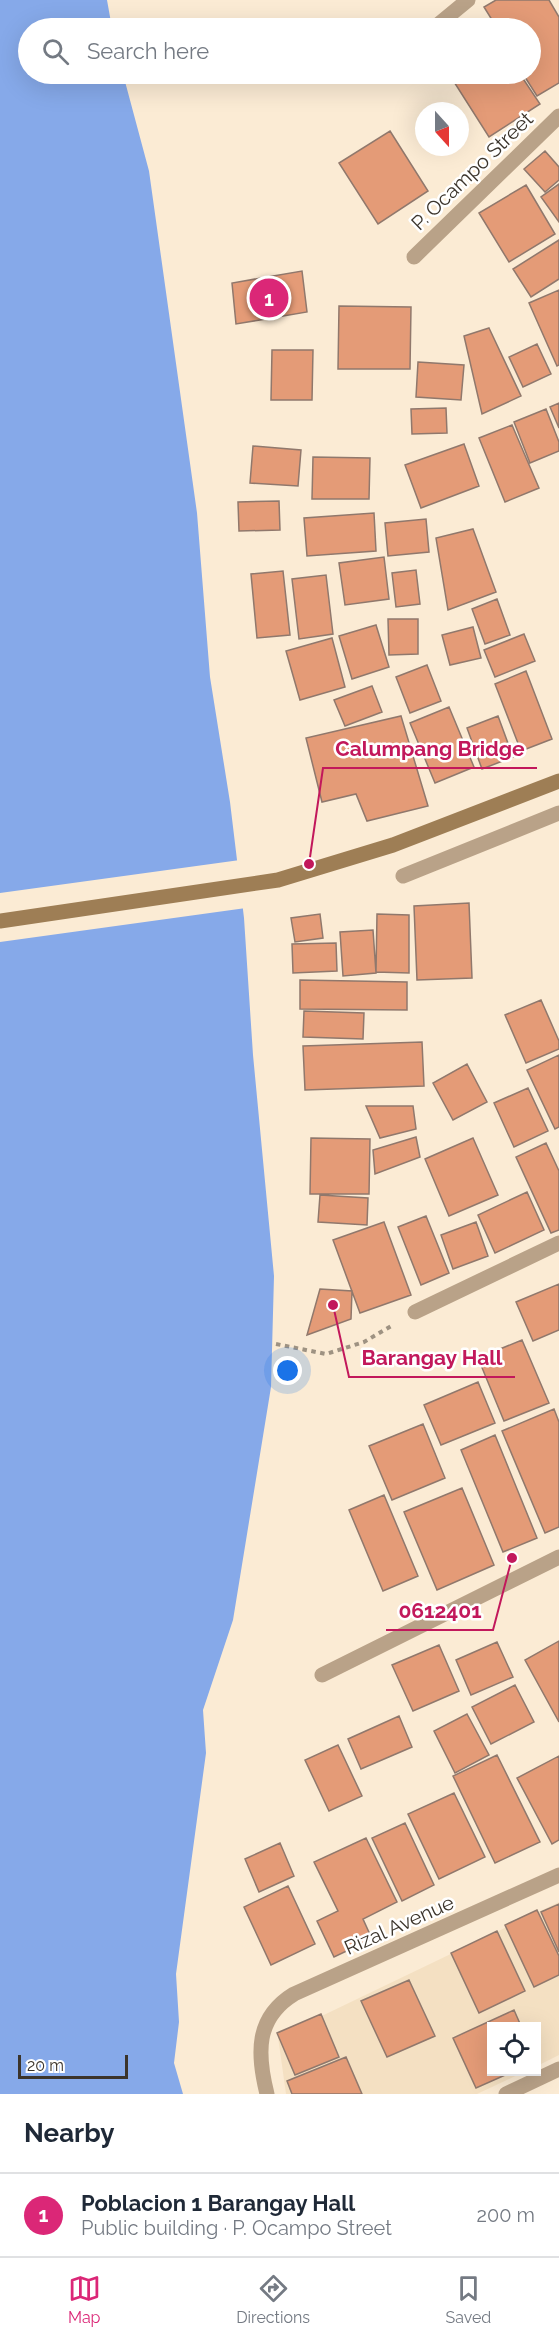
<!DOCTYPE html>
<meta charset="utf-8">
<style>
body{margin:0;font-family:Raleway,sans-serif;background:#f2f2f3;color:#1f2937}
.controls{position:absolute;right:18px;bottom:18px;display:grid;overflow:hidden;border-radius:0px;box-shadow:0 6px 24px #0002}
.controls button{width:54px;height:54px;display:grid;place-items:center;padding:0;border:0;border-bottom:2px solid #e0e1e3;background:#fff;color:#1f2937;font:30px sans-serif}
.compass{position:absolute;left:415px;top:102px;width:54px;height:54px;border-radius:50%;background:#fff;box-shadow:0 6px 24px #0002;rotate:159deg}
.scale{position:absolute;left:18px;bottom:15px;width:110px;box-sizing:border-box;padding-left:6px;border:3px solid #3b342b;border-top:0;font-size:16px;line-height:21px;white-space:nowrap;color:#3b342b;-webkit-text-stroke:4px #fff;paint-order:stroke}
.you{position:absolute;left:288px;top:1371px;width:21px;height:21px;margin:-15px;border:4px solid #fff;border-radius:50%;background:#1a73e8;box-shadow:0 0 0 9px #1a73e833}
.badge{display:grid;place-items:center;width:39px;height:39px;border-radius:50%;background:#db2777;color:#fff;font-size:20px;font-weight:700}
.pin{position:absolute;translate:-50% -50%;border:3px solid #fff;box-shadow:0 2px 6px #0006}
.list{margin:0;padding:0;list-style:none}
h2{display:flex;justify-content:space-between;align-items:center;height:78px;margin:0;padding:0 24px;font-size:26px}
h2 small{font-size:20px;font-weight:400;color:#747a83}
.list li{display:grid;grid-template-columns:39px 1fr auto;gap:18px;align-items:center;box-sizing:border-box;height:84px;padding:0 24px;border-top:2px solid #e0e1e3}
.list b{display:block;font-size:22px;white-space:nowrap}
.list p{margin:0;font-size:20px;white-space:nowrap;color:#747a83}
.list em{font-size:20px;font-style:normal;color:#747a83}
.icon{flex:none;width:33px;height:33px;fill:none;stroke:currentColor;stroke-width:2;stroke-linecap:round;stroke-linejoin:round}
.map{position:relative;flex:none;width:559px;height:2094px;overflow:hidden}
.search{position:absolute;background:#fff;box-shadow:0 6px 24px #0002;left:18px;right:18px;top:18px;height:66px;display:flex;align-items:center;gap:15px;box-sizing:border-box;padding:0 21px;border-radius:33px;color:#747a83;font-size:22px}
.sheet{height:162px;background:#fff}
nav{display:flex;justify-content:space-around;align-items:center;box-sizing:border-box;height:84px;border-top:2px solid #e0e1e3;background:#fff;font-size:16px;color:#747a83}
nav a{display:grid;justify-items:center;gap:3px}
nav .on{color:#db2777}
.map>svg:first-child{display:block}
</style>
<div class="map">
<svg width="559" height="2094" viewBox="0 0 559 2094">
<rect width="100%" height="100%" fill="#fbebd4"/>
<path fill="#f4e0c2" d="M559 1902V2055L537 2066 536 2026H492V2072H524L477 2094H286L278 2037Z"/>
<path fill="#86a9e9" d="M0 0H107L112 28H28V74H123L149 171 197 513 210 677 230 802 244 918 253 1055 274 1276 271 1387 233 1620 203 1710 206 1753 176 1974 179 2022 174 2063 183 2094H0Z"/>
<path fill="#fbebd4" d="M240 860 246 908 0 942V893Z"/>
<path fill="#e49b77" stroke="#90786c" stroke-width="1.5" d="M496 0H549L559 17V83L537 96 523 74H530V28H497L484 7Z
M449 74H520L540 104 489 137Z
M390 131 428 191 378 224 339 163Z
M545 151 559 167V180L545 192 524 169Z
M559 184V222L541 197Z
M526 185 555 234 509 262 479 213Z
M559 240V279L531 297 513 269Z
M302 271 307 312 236 324 232 283Z
M559 290V365L557 366 529 303Z
M339 306 411 307 410 369H338Z
M489 328 521 396 482 414 464 336Z
M537 344 551 374 523 387 509 357Z
M272 350H313L312 400H271Z
M418 362 464 365 461 400 416 397Z
M559 403V428L550 407Z
M446 408 447 433 412 434 411 409Z
M546 409 559 442V451L530 463 514 422Z
M512 425 539 488 505 502 479 438Z
M464 444 479 486 421 508 405 465Z
M253 446 301 450 298 486 250 483Z
M313 457 370 458 369 499H312Z
M279 501 280 530 239 531 238 502Z
M374 513 376 551 307 556 304 518Z
M426 519 429 552 388 556 385 523Z
M473 529 496 592 448 610 436 538Z
M384 557 389 599 345 605 339 563Z
M416 570 420 604 396 607 392 573Z
M283 571 290 635 257 638 251 574Z
M326 575 333 634 299 639 292 579Z
M497 599 510 635 485 644 472 609Z
M388 619H418V654L389 655Z
M376 625 389 667 352 679 339 636Z
M473 627 481 658 450 665 442 635Z
M524 634 535 661 495 677 484 650Z
M332 638 345 687 300 700 286 651Z
M427 665 441 701 410 713 396 677Z
M526 671 552 739 521 751 495 684Z
M372 686 382 712 345 726 334 700Z
M449 707 474 767 435 783 410 723Z
M401 716 428 806 367 821 356 794 322 802 306 738Z
M498 716 513 757 482 769 467 728Z
M469 903 472 978 417 980 414 906Z
M320 914 323 938 295 942 291 918Z
M377 914 409 915V973L376 972Z
M373 930 376 973 343 976 340 932Z
M336 943 337 971 293 973 292 944Z
M300 980 407 982V1010L300 1009Z
M541 1000 559 1041V1049L526 1063 505 1015Z
M304 1011 364 1013 363 1039 303 1037Z
M422 1042 424 1086 305 1090 303 1046Z
M559 1055V1127L555 1129 527 1070Z
M467 1064 487 1102 453 1120 433 1083Z
M528 1088 548 1131 514 1147 494 1103Z
M366 1106H413L416 1129 380 1138Z
M416 1137 420 1157 375 1174 373 1150Z
M311 1138 370 1139 369 1194H310Z
M473 1138 498 1195 449 1216 425 1159Z
M546 1143 559 1171V1230L551 1233 516 1157Z
M527 1192 544 1230 495 1253 478 1215Z
M320 1195 368 1198 367 1225 318 1222Z
M426 1216 449 1273 421 1285 398 1227Z
M384 1222 411 1295 360 1313 333 1240Z
M476 1222 488 1256 453 1269 441 1235Z
M559 1284V1330L533 1341 516 1302Z
M320 1289 352 1291 351 1319 307 1335Z
M522 1340 549 1403 504 1421 478 1358Z
M478 1382 495 1423 441 1445 424 1405Z
M554 1409 559 1422V1527L545 1533 502 1431Z
M423 1424 445 1478 392 1500 369 1446Z
M495 1435 537 1538 503 1552 461 1450Z
M462 1488 494 1565 437 1590 404 1512Z
M384 1495 418 1576 383 1591 349 1510Z
M559 1641V1722L525 1660Z
M497 1642 513 1677 471 1695 456 1660Z
M439 1645 459 1691 413 1711 392 1665Z
M515 1685 534 1722 491 1744 472 1707Z
M467 1714 489 1755 455 1773 434 1731Z
M399 1716 412 1747 361 1769 348 1739Z
M338 1745 362 1796 329 1811 305 1760Z
M497 1755 540 1842 495 1863 453 1776Z
M559 1756V1840L552 1844 517 1778Z
M454 1793 485 1857 439 1879 408 1814Z
M405 1823 434 1885 402 1901 372 1838Z
M366 1838 397 1902 363 1919 372 1939 334 1957 317 1921 338 1911 314 1862Z
M280 1843 294 1876 259 1892 245 1859Z
M288 1886 315 1944 271 1965 244 1907Z
M559 1904V1952L541 1912Z
M537 1910 559 1956V1975L534 1987 505 1925Z
M497 1931 525 1991 479 2013 451 1953Z
M409 1980 435 2036 387 2057 361 2001Z
M514 2010 521 2026H492V2072H512L476 2088 453 2038Z
M321 2014 339 2057 295 2075 277 2033Z
M346 2057 362 2094H292L287 2081Z"/>
<g fill="none" stroke-linecap="round" stroke-linejoin="round">
<path stroke="#9e9282" stroke-width="4" stroke-dasharray="4.5 4.5" stroke-linecap="butt" d="M276 1344 326 1354 364 1342 393 1325"/>
<path stroke="#b9a288" stroke-width="15" d="M434 28 468 0
M380 74H381
M414 257 559 116
M403 876 559 813
M415 1312 559 1243
M322 1675 559 1557
M506 2094 559 2069"/>
<path stroke="#b9a288" stroke-width="15" d="M267 2094C257 2054 255 2018 294 1994L559 1875"/>
<path stroke="#9e7e55" stroke-width="15" d="M0 921 278 880 393 845 559 781"/>
</g>
<g text-anchor="middle" stroke-width="5" stroke-linejoin="round" paint-order="stroke">
<g font-size="20" fill="#3b342b" stroke="#fff">
<text transform="translate(472 171) rotate(-44)" y="7">P. Ocampo Street</text>
<text transform="translate(399 1925) rotate(-24)" y="7">Rizal Avenue</text>
</g>
</g>
<path fill="none" stroke="#c2185b" stroke-width="2" d="M309 864L323 768H537M333 1305L349 1377H515M512 1558L493 1630H386"/>
<g fill="#c2185b" stroke="#fff" stroke-width="2">
<circle cx="309" cy="864" r="6"/>
<circle cx="333" cy="1305" r="6"/>
<circle cx="512" cy="1558" r="6"/>
</g>
<g font-size="21" text-anchor="middle" font-weight="bold" fill="#c2185b" stroke="#fff" stroke-width="5" stroke-linejoin="round" paint-order="stroke">
<text x="430" y="756">Calumpang Bridge</text>
<text x="432" y="1365">Barangay Hall</text>
<text x="440" y="1618">0612401</text>
</g>
</svg>
<div class="controls">
<button><svg class="icon" aria-label="locate" viewBox="0 0 24 24"><circle cx="12" cy="12" r="6"/><path d="M12 2v4M12 18v4M2 12h4M18 12h4"/></svg></button>
</div>
<svg class="compass" viewBox="-18 -18 36 36"><path d="M0-13l5 13h-10z" fill="#e53935"/><path d="M0 13l5-13h-10z" fill="#747a83"/></svg>
<div class="scale">20 m</div>
<div class="you"></div>
<div class="pin badge" style="left:269px;top:298px">1</div>
<div class="search"><svg class="icon" aria-label="search" viewBox="0 0 24 24"><circle cx="10" cy="10" r="6"/><path d="M15 15l6 6"/></svg>Search here</div>
</div>
<section class="sheet">
<h2>Nearby<small></small></h2>
<ul class="list">
<li><span class="badge">1</span><div><b>Poblacion 1 Barangay Hall</b><p>Public building · P. Ocampo Street</p></div><em>200 m</em></li>
</ul>
</section>
<nav>
<a class="on"><svg class="icon" aria-label="map" viewBox="0 0 24 24"><path d="M3 6l6-2 6 2 6-2v14l-6 2-6-2-6 2zM9 4v14M15 6v14"/></svg>Map</a>
<a><svg class="icon" aria-label="directions" viewBox="0 0 24 24"><path d="M12 3l9 9-9 9-9-9zM9 14v-3h6M13 9l2 2-2 2"/></svg>Directions</a>
<a><svg class="icon" aria-label="saved" viewBox="0 0 24 24"><path d="M7 4h10v16l-5-4-5 4z"/></svg>Saved</a>
</nav>
